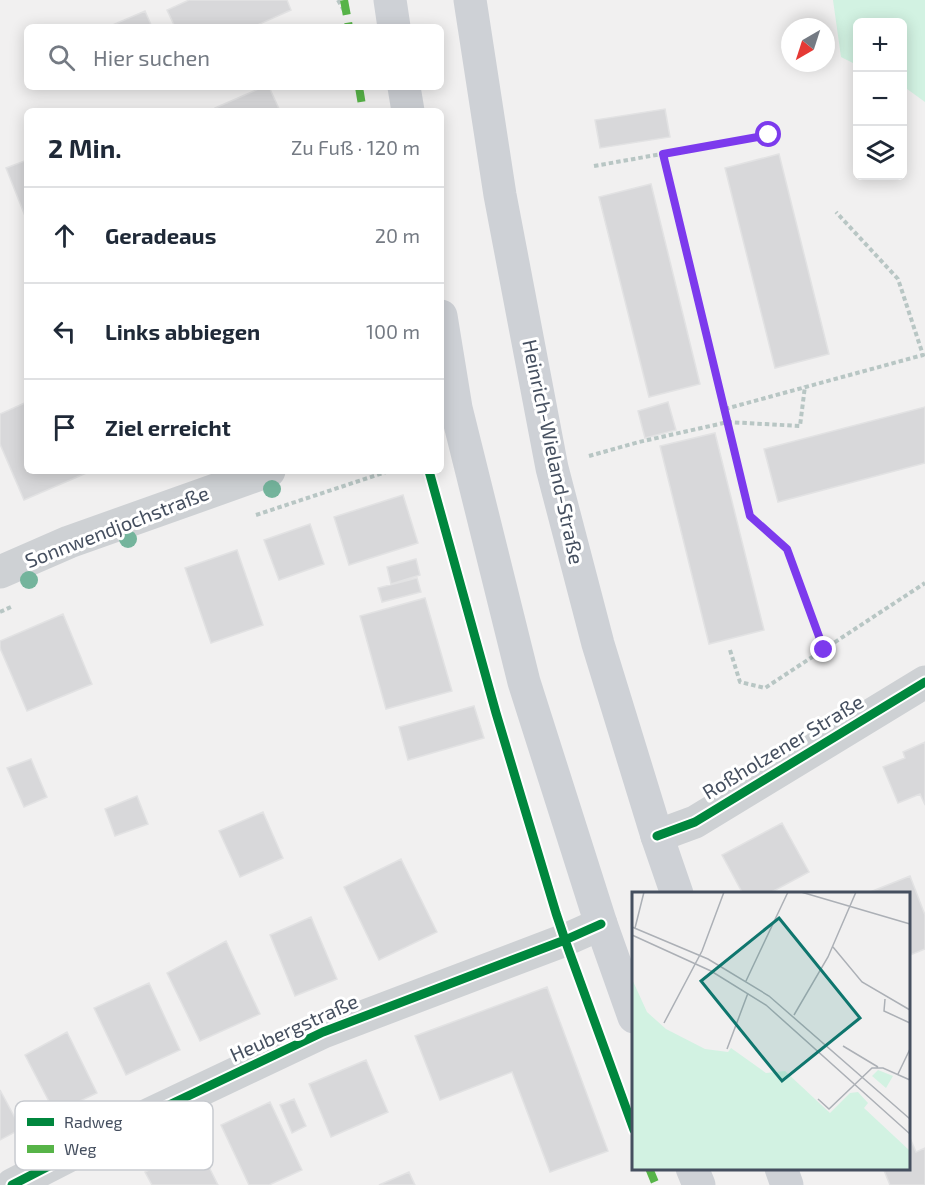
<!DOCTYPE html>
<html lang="de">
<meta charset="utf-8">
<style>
body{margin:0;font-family:"Exo 2",sans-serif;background:#f6f6f7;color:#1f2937}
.controls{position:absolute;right:18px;top:18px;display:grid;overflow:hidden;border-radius:9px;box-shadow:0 3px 15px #0003}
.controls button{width:54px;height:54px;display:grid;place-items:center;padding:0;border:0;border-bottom:2px solid #e0e1e3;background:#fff;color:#1f2937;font:30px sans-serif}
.compass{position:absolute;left:781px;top:18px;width:54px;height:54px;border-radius:50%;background:#fff;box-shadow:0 3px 15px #0003;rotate:219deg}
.stop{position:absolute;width:18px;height:18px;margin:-14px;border:4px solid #7c3aed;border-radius:50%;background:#fff}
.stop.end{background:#7c3aed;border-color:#fff;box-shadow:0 2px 6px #0008}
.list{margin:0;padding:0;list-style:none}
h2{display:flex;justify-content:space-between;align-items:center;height:78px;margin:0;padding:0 24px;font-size:26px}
h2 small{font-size:20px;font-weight:400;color:#747a83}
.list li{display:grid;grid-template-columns:39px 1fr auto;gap:18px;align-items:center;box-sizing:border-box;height:96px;padding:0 24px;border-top:2px solid #e0e1e3}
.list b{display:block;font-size:22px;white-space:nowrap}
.list em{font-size:20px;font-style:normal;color:#747a83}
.icon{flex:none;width:33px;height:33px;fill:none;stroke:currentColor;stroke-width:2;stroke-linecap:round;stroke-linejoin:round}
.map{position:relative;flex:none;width:925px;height:1185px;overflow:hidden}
.search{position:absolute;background:#fff;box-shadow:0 3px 15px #0003;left:24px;top:24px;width:420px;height:66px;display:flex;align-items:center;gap:15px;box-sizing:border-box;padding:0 21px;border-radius:9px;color:#747a83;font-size:22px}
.panel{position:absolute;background:#fff;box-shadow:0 3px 15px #0003;left:24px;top:108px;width:420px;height:366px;border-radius:9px}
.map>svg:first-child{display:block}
</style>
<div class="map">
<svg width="925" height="1185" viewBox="0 0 925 1185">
<rect width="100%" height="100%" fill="#f1f0f0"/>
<path fill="#d2f2e2" d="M833 0H925V102L903 86 902 22H858L857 65 841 57Z"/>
<path fill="#d8d8da" stroke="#e2e2e3" stroke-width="1.5" d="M189 0H287L291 10 253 27H175L167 10Z
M145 11 152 27H108Z
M263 87H269L280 111H216L215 108Z
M665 109 670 137 600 148 595 120Z
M779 154 829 354 775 368 725 168Z
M27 160V221L6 168Z
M651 184 700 384 649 397 599 197Z
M27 402V471H91L24 500 0 444V414Z
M668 402 676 430 645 438 638 411Z
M925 407V463L778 502 764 449Z
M715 433 764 630 709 644 660 446Z
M403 495 418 543 349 565 334 517Z
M310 524 324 564 279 580 264 540Z
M237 550 263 625 211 643 185 568Z
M416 559 420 575 391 584 387 567Z
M417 578 421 592 382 602 378 588Z
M425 598 452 691 386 709 360 616Z
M63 614 92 684 27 711 0 648V641Z
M474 706 484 738 408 760 399 727Z
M925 742V805L920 794 898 803 883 767 905 758 903 752Z
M31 759 47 797 24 807 7 768Z
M137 796 148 824 115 836 105 809Z
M263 812 283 858 240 877 219 831Z
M782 823 809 872 768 894H743L722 855Z
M401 859 437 932 379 960 344 887Z
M910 876 925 915V949L908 956V894H865Z
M311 917 337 979 295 996 270 935Z
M226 941 260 1014 200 1041 167 973Z
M149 983 180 1050 126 1075 94 1008Z
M547 987 608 1151 550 1172 512 1072 440 1100 415 1036Z
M67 1032 97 1093 55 1113 25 1055Z
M366 1060 388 1112 331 1137 309 1084Z
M0 1090 21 1129 0 1140Z
M294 1099 306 1126 292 1133 280 1105Z
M270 1102 302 1170 269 1185H249L221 1125Z
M910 1138 916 1152 925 1148V1185H890L883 1168H908V1139Z
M198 1145 218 1185H152L145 1172Z
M409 1172 415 1185H379Z"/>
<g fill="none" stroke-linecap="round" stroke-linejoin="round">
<path stroke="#b8c6c4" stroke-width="4" stroke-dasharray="4.5 3" stroke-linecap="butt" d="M338 0 346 14
M663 154 750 516 787 549 824 649
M594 166 769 135
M725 409 923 355 898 279 836 212
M589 456 639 442 728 422 800 426 805 386
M256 515 389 471
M0 612 13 606
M730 650 740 682 765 688 925 583"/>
<path stroke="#ced1d4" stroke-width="33" d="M0 572 69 542 269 471
M657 836 695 822 925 682
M12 1185 150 1114 323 1032 565 940 601 924"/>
<path stroke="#ced1d6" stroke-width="33" d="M390 0 394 27
M470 0 500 195 552 468 598 644 657 836 677 894
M404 87 408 111
M441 316 456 408 524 682 601 924 634 1017
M692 1168 699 1185
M781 1168 787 1185"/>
<path stroke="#57b448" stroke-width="8" stroke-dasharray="15 8" stroke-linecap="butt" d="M344 0 349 27
M359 87 363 111
M649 1168 656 1185"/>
<defs>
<path id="cycleway" d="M429 471 496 713 556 913 565 940 634 1130
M657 836 695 822 925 682
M12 1185 150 1114 323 1032 565 940 601 924"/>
</defs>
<use href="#cycleway" stroke="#fff" stroke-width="13"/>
<use href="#cycleway" stroke="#00873e" stroke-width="9"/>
</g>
<g fill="#74b49c">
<circle cx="272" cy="489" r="9"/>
<circle cx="128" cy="539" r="9"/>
<circle cx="29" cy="580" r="9"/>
</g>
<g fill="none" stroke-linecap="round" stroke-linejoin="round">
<path stroke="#7c3aed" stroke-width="8" d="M769 135 663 154 750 516 787 549 824 650"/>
</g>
<g text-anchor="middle" stroke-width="6" stroke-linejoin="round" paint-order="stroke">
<g font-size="20" fill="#454f5f" stroke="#fff">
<text transform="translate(553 452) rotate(78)" y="7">Heinrich-Wieland-Straße</text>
<text transform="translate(117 527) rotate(-21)" y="7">Sonnwendjochstraße</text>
<text transform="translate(783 747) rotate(-31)" y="7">Roßholzener Straße</text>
<text transform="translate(294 1028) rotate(-24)" y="7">Heubergstraße</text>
</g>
</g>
<g transform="translate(632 892)">
<rect width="278" height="278" fill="#f1f0f0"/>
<path d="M0 87 15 120 34 137 73 157 96 160 99 156 134 181 153 179 198 221 218 201 226 200 236 211 232 216 277 258V277H0ZM246 178 261 184 254 196 240 184Z" fill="#d2f2e2"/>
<path fill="none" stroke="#acb0b6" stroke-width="1.5" d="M169 0 278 32M0 35 76 67 137 104 278 227M3 36 12 0M0 43 79 79 134 113 278 242M201 55 230 90 278 118M114 89 156 0M253 107 252 119 278 131M162 123 196 65 224 0M32 131 70 59 92 0M211 154 246 175M95 157 116 101M266 182 278 157M186 207 197 217 240 176H251L278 188"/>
<path fill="#0f766e" fill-opacity="0.15" stroke="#0f766e" stroke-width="3" d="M147 26 228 126 150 189 69 89Z"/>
<rect width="278" height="278" fill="none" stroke="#454f5f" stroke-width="3"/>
</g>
<rect x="15" y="1101" width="198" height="69" rx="9" fill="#fff" stroke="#c7cacf" stroke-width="1.5"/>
<rect x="27" y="1118" width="27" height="8" fill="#00873e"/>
<rect x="27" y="1145" width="27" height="8" fill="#57b448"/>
<g font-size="16" fill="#454f5f">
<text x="64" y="1128">Radweg</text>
<text x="64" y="1155">Weg</text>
</g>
</svg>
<div class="controls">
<button>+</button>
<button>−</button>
<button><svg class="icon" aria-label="layers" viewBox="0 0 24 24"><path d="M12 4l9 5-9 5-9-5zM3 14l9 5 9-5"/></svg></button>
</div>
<svg class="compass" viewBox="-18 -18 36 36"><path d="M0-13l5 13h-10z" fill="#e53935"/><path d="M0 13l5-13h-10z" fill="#747a83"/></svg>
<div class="stop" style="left:769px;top:135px"></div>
<div class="stop end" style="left:824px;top:650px"></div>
<div class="search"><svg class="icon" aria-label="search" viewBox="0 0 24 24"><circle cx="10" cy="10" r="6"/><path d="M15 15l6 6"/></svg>Hier suchen</div>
<section class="panel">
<h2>2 Min.<small>Zu Fuß · 120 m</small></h2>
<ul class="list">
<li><svg class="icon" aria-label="ahead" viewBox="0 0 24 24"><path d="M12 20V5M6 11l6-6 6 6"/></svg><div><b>Geradeaus</b></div><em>20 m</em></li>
<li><svg class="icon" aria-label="left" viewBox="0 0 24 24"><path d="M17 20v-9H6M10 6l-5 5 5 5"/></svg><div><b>Links abbiegen</b></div><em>100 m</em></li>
<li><svg class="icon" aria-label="arrive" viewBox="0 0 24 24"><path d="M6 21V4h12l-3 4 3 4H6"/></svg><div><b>Ziel erreicht</b></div></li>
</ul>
</section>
</div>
